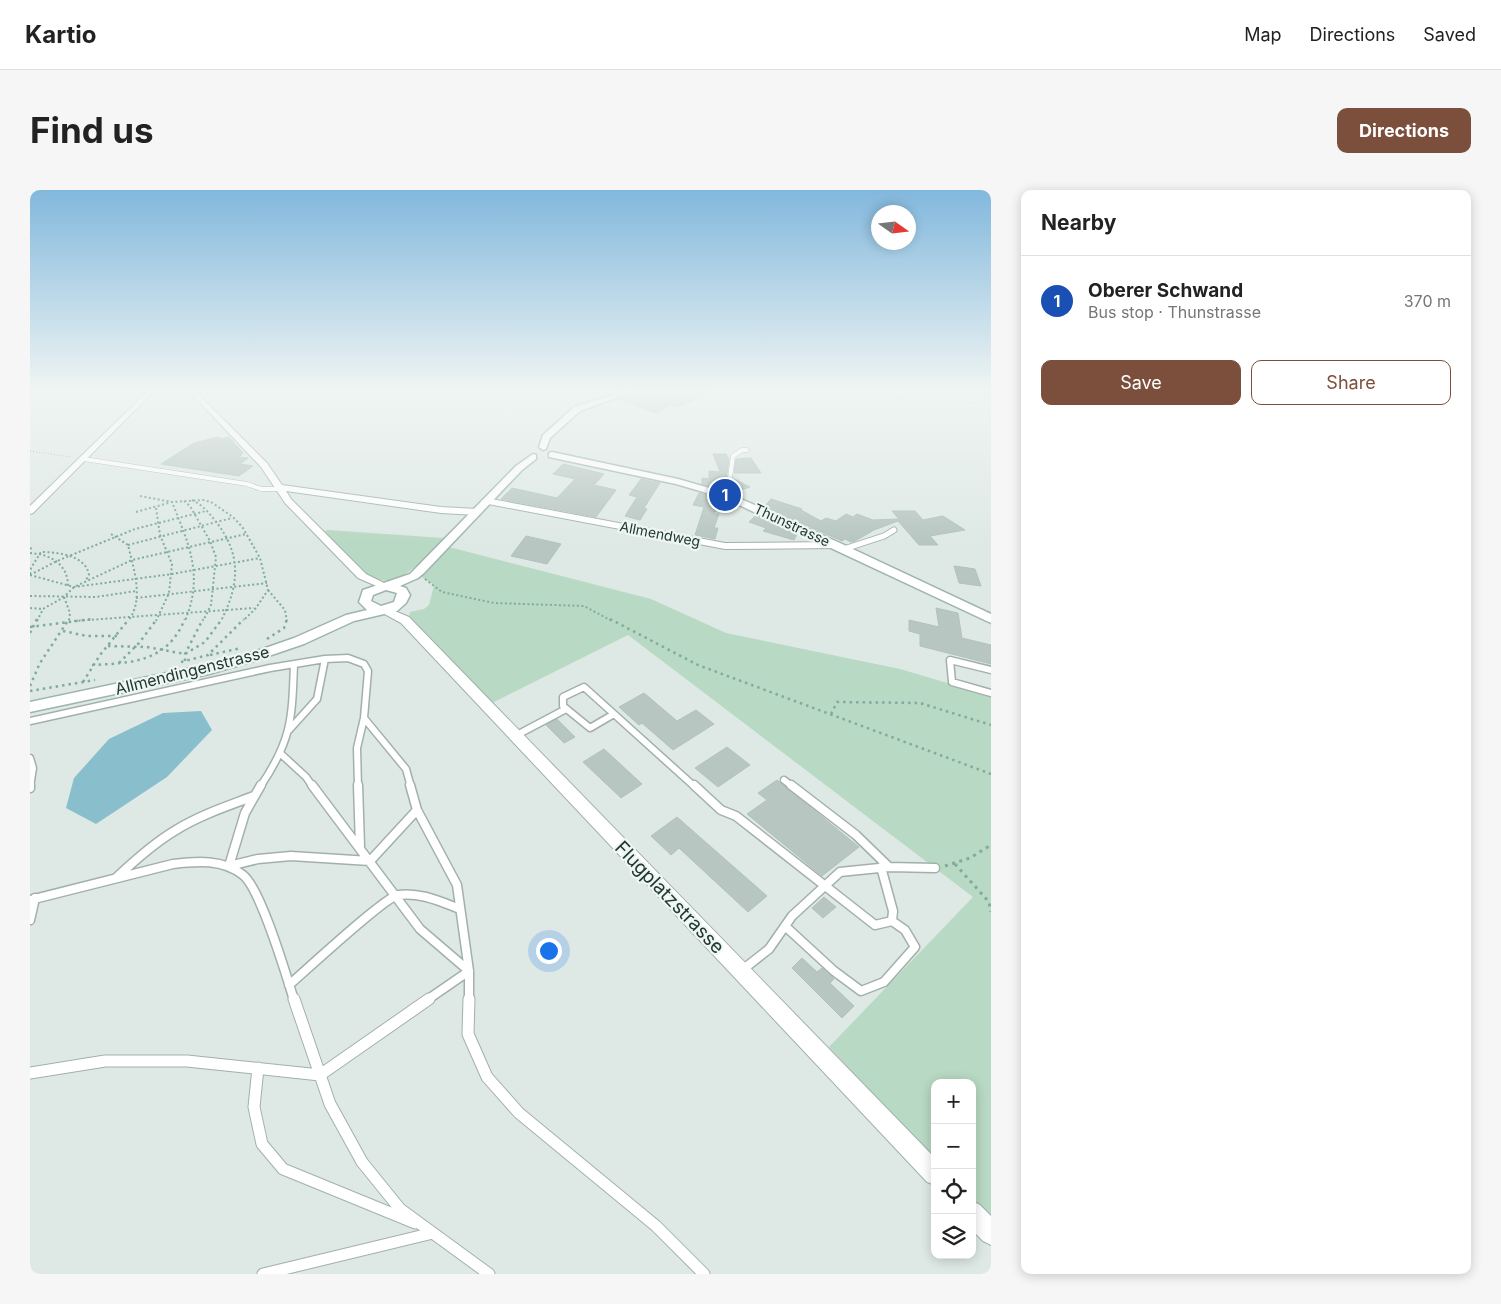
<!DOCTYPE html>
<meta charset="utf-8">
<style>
body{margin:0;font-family:Inter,sans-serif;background:#f6f6f6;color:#222}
.controls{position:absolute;right:15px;bottom:15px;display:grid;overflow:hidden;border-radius:10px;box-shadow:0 2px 12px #0003}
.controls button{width:45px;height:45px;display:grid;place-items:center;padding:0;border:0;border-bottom:1px solid #e0e0e0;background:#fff;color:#222;font:25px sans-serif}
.compass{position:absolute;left:841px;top:15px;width:45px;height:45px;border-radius:50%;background:#fff;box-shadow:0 2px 12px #0003;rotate:104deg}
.you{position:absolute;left:518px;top:760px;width:18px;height:18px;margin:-12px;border:4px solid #fff;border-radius:50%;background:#1a73e8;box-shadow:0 0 0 8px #1a73e833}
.badge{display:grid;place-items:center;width:32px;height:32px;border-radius:50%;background:#7c4f3c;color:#fff;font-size:16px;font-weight:700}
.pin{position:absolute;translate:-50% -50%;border:2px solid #fff;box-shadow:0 1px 5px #0006}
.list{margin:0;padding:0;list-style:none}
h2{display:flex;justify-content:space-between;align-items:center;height:65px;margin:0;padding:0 20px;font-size:21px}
h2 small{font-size:16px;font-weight:400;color:#767676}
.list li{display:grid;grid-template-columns:32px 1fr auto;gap:15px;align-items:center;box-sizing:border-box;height:90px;padding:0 20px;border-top:1px solid #e0e0e0}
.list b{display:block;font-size:19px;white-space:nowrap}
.list p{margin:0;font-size:16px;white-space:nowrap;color:#767676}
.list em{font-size:16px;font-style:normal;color:#767676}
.actions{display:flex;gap:10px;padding:15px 20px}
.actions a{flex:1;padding:11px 0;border:1px solid #7c4f3c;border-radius:10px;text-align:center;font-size:18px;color:#7c4f3c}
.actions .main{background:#7c4f3c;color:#fff}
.icon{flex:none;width:28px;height:28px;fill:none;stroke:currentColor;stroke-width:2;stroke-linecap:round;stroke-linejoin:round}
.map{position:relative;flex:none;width:961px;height:1084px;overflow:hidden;border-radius:10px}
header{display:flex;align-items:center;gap:30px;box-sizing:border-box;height:70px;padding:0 25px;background:#fff;border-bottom:1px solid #e0e0e0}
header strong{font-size:24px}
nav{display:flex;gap:28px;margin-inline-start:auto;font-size:18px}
.intro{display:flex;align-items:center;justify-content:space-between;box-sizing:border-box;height:120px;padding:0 30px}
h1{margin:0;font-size:35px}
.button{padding:12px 22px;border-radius:10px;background:#7c4f3c;color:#fff;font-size:18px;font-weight:700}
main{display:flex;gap:30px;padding:0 30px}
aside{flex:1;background:#fff;border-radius:10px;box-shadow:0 2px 12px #0003}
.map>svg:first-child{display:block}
</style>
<header>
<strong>Kartio</strong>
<nav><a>Map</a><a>Directions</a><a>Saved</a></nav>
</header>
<div class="intro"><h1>Find us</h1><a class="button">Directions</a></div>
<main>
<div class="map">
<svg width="961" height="1084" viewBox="0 0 961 1084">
<rect width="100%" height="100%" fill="#dee9e5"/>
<path fill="#b8d9c3" d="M298 340 413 348C396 367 364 407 336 383 321 371 308 355 294 341Z
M419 357 621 409 696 443 870 479 961 506V1030L942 1010V893H905V970L799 857 943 707 598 445 460 514 379 427 380 422 394 419 399 415 404 395 390 386Z"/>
<path fill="#89becc" d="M171 521 182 540 137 587 66 634 36 618 44 588 79 549 133 523Z"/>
<path fill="#b7c6c1" stroke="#b1c2bc" d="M607 201H684L648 217 642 215 625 223 588 209Z
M188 247 191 249 199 247 213 263 209 267 218 268 210 274 223 276 209 286 131 274 164 253Z
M683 264H696L699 269 697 284H694L697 285 694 300 672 294V288L679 289V281L690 282Z
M721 268 731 283H704L706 269Z
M533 274 574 284 564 295 586 300 566 327 471 309 482 298 527 308 545 289 523 284Z
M611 289 630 293 614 318 617 319 610 330 595 326 607 307 599 305Z
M704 289 720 297 702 303Z
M669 303 691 309 684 324H689L684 338H688L685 349 665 345 674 317 663 315Z
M741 309 772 319 771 320 791 331 796 328 806 331 816 324 823 327 827 324 843 330 869 329 862 321H885L893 330 913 326 935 340 900 346 908 355H889L868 331 844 340 825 351 821 352 815 349 812 351 734 317Z
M726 325 767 344 764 350 733 341 736 338 719 332Z
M496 346 531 354 517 374 481 366Z
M924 376 945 379 951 396 929 393Z
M906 418 928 423 932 448 961 455V474L890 456V444L879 441V430L909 437Z
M614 503 647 531 666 520 684 534 643 560 612 533 609 535 589 517Z
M527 529 545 547 534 553 516 535Z
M697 557 720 575 688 597 665 578Z
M574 559 612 594 591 608 553 572Z
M747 590 829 657 792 686 717 624 737 610 728 603Z
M647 627 737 706 718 722 649 658 641 665 621 646Z
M794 707 806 717 793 728 782 718Z
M772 768 787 782 792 778 804 789 800 793 824 816 812 828 762 778Z"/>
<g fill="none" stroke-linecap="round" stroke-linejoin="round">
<defs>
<path id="lane-far4" d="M54 269 217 294 231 299H250
M698 302 703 266 712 260H717"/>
<path id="lane-far3" d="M697 306 698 300
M814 359 854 346 864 340"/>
<path id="lane-far2" d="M961 480 920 470 922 492 961 503
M554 497 584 524 560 538 533 516V507Z
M584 524 665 597
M0 531 240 478 295 469 318 468 334 474 338 481 334 528 376 579 381 597
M259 540 287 509 295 469
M485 546 536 519
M251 564 276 587 283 597
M0 568 3 578 0 597
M754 590 763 597
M230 597C262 550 262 529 264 474
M328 597 327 558 334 528"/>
<path id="lane-far1" d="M231 595 215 623 199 676 228 669 261 666 340 671 387 620
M282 595 390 739 439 781 397 810
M328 595 330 656
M380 595 387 620 427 695 439 781V810
M664 595 691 620 706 626 845 735 862 731 863 721 851 677
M761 595 826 645 859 677
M0 598V595
M86 688C105 670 124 653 146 640 170 625 198 616 224 606
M0 710 143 674C167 671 193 669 213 685 231 699 256 785 264 810
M0 730 5 708
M755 736 804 781 831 801 854 792 885 757 875 740 862 731
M711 781 739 759 762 726 810 682 859 677 905 678
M259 795C274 782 355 707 368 705 390 702 409 711 430 719"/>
<path id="lane" d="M264 809 300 914 332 972 370 1019 459 1084
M439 809 438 844 457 887 489 923 626 1036 674 1084
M228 878 224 917 232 954 253 979 385 1033
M0 883 75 871H157L290 885 399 809
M233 1084 403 1043"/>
<path id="street" d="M118 201H124L3 323 0 324V316Z
M159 201H165L237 273 252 295 411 317 447 319 452 322 447 325 411 323 256 301 261 309 336 384 360 396 355 399 351 398 328 388 255 313 231 277Z
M456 308 695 353 806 352 811 355 806 358 695 359 453 313 451 311Z
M353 416 379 427 905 968V995L897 992 371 433 349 421 347 419 349 417Z
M942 1011 950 1015 961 1026V1055L953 1051 942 1040Z"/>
<path id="secondary" d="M595 201H605L550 221 520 248 516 259 513 260 509 257 513 245 544 217Z
M522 262 648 289 700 304 810 353 961 424V433L694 308 646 294 519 267V263Z
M503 264 506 265V269L492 280 394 383 388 388 370 396 376 398 380 405 376 413 367 421 324 431 274 454 224 471 179 484 0 522V512L179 474 215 465 264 448 316 425 337 420 329 412 333 400 380 384 486 276ZM356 400 367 403 364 412 351 416 341 411 343 405Z"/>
</defs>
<use href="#lane-far4" stroke="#a2b0ac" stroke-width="5"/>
<use href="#lane-far3" stroke="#a2b0ac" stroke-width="7"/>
<use href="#lane-far2" stroke="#a2b0ac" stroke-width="9"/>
<use href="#lane-far1" stroke="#a2b0ac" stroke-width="11"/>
<use href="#lane" stroke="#a2b0ac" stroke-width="13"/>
<use href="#street" stroke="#a2b0ac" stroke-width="2"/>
<use href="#secondary" stroke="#9eb4ad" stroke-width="3"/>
<path stroke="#80aba0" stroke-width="1" stroke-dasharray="1 2" stroke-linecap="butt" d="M841 201C868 213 930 213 961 212
M0 261 41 267"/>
<path stroke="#80aba0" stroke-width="2" stroke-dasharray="2 2.5" stroke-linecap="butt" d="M110 306 142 312 173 310 181 312 203 327 213 338 230 368 238 400 226 418 213 431
M162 310C173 315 180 324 187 333 212 366 209 395 191 431
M154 311 160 316 180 351 186 367 181 415 173 431
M126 318 130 345 142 374 139 403 126 431
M106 322 142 312C159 355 174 385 155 431
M81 344 98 355C103 377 115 410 98 431
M98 355 202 328
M0 359 3 357
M0 363C20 364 38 374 38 396
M0 384 1 378 11 362C27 362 56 365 59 385L56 390
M0 385 44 397 142 384 230 368
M0 385 27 371 105 339 176 321
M395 389 412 402 464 413 554 416 582 431
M238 400 255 420 257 431
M0 406 66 407 106 401
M34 407 40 423 39 431
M106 408 237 393
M0 418 13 419
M7 431 13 419 34 407 44 397 102 370 216 344
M44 431 224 418"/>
<path stroke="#80aba0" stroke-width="2.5" stroke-dasharray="2.5 4" stroke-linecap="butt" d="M580 429 668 475 961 584
M0 437 62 429
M33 441 57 446H87
M0 443 7 429
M237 449 254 438 257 429
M78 456 117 457 155 464 175 452 192 429
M180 465 211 458
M155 471V464L173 429
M151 472 178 465 214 429
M89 473 109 453 127 429
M62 475C103 473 137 472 155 429
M53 492 70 465 99 429
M0 496 10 473 39 429
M0 501 65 490
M801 524 807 512 890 513 961 535"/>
<path stroke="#80aba0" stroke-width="3" stroke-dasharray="3 4.5" stroke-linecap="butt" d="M925 674 959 712 961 722
M915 676 940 668 961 655"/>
<use href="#lane-far4" stroke="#fff" stroke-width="4"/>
<use href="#lane-far3" stroke="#fff" stroke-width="5"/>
<use href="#lane-far2" stroke="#fff" stroke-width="6"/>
<use href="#lane-far1" stroke="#fff" stroke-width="8"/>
<use href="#lane" stroke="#fff" stroke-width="11"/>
<use href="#street" fill="#fff" fill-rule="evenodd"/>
<use href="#secondary" fill="#fff" fill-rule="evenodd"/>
</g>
<linearGradient id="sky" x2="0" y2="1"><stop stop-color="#82b8dd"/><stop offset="0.57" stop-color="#f0f5f3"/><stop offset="1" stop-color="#f0f5f3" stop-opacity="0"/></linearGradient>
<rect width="961" height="352" fill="url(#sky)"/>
<g text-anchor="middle" stroke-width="4.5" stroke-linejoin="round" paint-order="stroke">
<g font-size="14" fill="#213833" stroke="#eef6f3">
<text transform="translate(762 335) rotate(25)" y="5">Thunstrasse</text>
<text transform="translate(630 344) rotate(11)" y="5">Allmendweg</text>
</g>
<g font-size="16" fill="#213833" stroke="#eef6f3">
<text transform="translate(162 480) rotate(-14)" y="6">Allmendingenstrasse</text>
</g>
<g font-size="19" fill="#213833" stroke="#eef6f3">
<text transform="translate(640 707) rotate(46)" y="7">Flugplatzstrasse</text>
</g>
</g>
</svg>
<div class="controls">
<button>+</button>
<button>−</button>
<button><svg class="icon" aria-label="locate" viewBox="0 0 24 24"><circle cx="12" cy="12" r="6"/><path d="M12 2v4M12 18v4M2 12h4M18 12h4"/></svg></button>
<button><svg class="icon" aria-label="layers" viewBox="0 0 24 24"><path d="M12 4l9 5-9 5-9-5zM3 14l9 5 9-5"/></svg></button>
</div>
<svg class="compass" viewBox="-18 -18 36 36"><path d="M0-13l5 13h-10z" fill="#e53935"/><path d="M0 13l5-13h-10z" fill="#767676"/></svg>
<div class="you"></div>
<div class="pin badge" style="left:695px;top:305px;background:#1a4fb4">1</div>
</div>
<aside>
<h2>Nearby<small></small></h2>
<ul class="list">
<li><span class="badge" style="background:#1a4fb4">1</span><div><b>Oberer Schwand</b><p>Bus stop · Thunstrasse</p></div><em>370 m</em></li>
</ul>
<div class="actions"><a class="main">Save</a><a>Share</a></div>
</aside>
</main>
